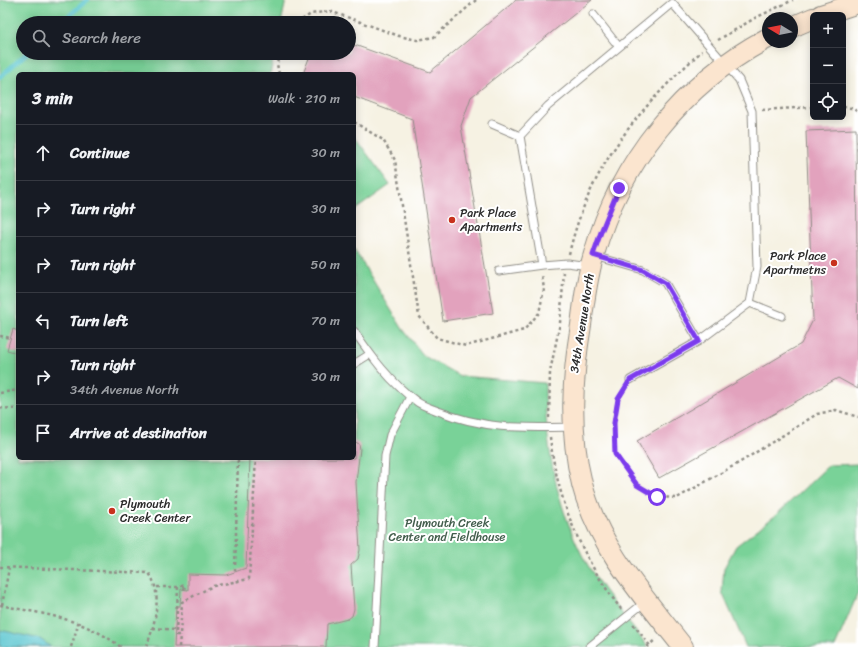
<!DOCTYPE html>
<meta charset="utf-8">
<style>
body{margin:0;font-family:Sriracha,sans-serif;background:#242831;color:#f1f3f6}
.controls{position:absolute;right:12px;top:12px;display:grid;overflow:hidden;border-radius:6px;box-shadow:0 2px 10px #0003}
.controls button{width:36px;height:36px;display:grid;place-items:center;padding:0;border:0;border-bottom:1px solid #363941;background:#171b24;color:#f1f3f6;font:20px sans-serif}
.compass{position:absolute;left:762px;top:12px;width:36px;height:36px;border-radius:50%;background:#171b24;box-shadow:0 2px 10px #0003;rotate:280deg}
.stop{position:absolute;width:12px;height:12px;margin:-9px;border:3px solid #7c3aed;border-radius:50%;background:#fff}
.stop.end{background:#7c3aed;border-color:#fff;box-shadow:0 1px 4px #0008}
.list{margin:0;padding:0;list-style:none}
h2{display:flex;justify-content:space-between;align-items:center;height:52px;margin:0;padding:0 16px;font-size:17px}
h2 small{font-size:13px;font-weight:400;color:#9ea1a6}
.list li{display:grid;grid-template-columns:26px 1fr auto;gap:12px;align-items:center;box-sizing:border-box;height:56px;padding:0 16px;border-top:1px solid #363941}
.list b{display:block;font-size:15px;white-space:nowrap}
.list p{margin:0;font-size:13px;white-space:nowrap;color:#9ea1a6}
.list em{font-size:13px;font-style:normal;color:#9ea1a6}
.icon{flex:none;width:22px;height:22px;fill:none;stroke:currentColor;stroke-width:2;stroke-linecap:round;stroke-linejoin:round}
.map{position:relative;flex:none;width:858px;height:647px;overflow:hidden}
.search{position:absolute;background:#171b24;box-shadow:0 2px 10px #0003;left:16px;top:16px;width:340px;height:44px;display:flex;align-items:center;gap:10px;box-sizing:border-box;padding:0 14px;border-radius:22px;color:#9ea1a6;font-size:15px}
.panel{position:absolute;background:#171b24;box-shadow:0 2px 10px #0003;left:16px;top:72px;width:340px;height:388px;border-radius:6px}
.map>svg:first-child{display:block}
</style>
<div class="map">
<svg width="858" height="647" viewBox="0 0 858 647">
<rect width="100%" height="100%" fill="#fff"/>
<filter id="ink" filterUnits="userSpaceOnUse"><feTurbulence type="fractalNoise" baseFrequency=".025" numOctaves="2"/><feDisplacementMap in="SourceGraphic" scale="8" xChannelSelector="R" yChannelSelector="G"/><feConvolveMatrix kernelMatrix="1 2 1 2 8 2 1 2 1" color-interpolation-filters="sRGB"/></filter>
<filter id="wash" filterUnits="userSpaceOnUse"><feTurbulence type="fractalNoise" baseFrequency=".012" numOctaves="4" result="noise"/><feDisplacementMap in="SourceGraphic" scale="16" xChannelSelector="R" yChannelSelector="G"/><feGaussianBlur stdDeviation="0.9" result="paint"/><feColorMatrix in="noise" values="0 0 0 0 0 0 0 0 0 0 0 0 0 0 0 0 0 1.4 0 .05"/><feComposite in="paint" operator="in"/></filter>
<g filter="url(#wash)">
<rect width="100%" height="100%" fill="#f6f2e3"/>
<path fill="#79d298" stroke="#527e62" d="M0 0H286L281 23H23V53H275L270 74H18V458H354V249L402 328 424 356 460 376 545 383C545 443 555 501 582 555 600 588 625 617 648 647H0Z
M354 136 390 185 355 210 354 208Z
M858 464V593L835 647H746L722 592 724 568 736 546 776 515 829 465Z"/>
<path fill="#5ac6d0" stroke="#42787e" d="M0 630 40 639 51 647H0Z"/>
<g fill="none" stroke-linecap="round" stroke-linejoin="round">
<path stroke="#5ac6d0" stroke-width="4.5" d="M61 23 87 0
M0 77 27 53"/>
</g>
<g id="blocks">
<path fill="#e2a2bd" d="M516 0H592L471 97 461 126 493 313 443 321 412 119 354 97V74H303L311 53H349V43L430 72Z
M856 129 858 389 838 378 659 478 637 441 801 344 813 320 806 131Z
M13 329 18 331V353L7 350Z
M354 441 359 444 360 449 356 482 360 550 358 559 351 565 354 609 352 616 348 619 327 624 326 647H174L176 606H180L181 589 188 590V574L226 575 246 568 250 458H354Z"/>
</g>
</g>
<g filter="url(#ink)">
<use href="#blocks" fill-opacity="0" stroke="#908e87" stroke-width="1"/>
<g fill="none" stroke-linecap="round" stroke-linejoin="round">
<defs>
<path id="lane" d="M593 14 619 47
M492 124 520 136
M595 256 643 270 665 283 699 341 630 380
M589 266 567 263 542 265 520 136 548 106 672 3 739 80 752 111 757 267 750 303 699 341
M499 271 542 265
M750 303 782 316
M354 331C372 357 390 382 416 401 422 406 431 408 438 411 486 430 523 428 573 427
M354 364 370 354
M375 647 385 456 390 435 410 397
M589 647 645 602"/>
<path id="secondary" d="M821 15 858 3
M792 27 813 18
M683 647C644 597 598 547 582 484 569 431 572 378 581 325 584 301 587 277 594 254 620 162 683 83 768 38"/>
</defs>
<use href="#lane" stroke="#908e87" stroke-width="9"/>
<use href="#secondary" stroke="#908e87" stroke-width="22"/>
<path stroke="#908e87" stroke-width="2.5" stroke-dasharray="3 3" stroke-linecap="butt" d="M297 23 311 14 330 11 399 36 417 40 434 37 476 0
M718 40 755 18 793 0
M279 74 277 64 280 53
M843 107 852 108 858 112
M762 110 813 107
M354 122 383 140 395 160 419 316 437 338 466 346 524 330 539 313 544 289 542 276
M569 254C589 167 638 109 702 51
M0 336 11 338
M625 389 618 399 614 423 615 454 637 485 657 497 677 498 742 461 817 414 836 410 858 417
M0 393 18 390
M0 408 18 409
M549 418 550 372 560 323 564 272
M550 437C557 500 582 559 621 609
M0 567 149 573C163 593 155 626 146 647
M235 571 238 458
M157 587H178L185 585 184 590
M178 587 176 635H180L182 602 213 586 249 579 256 458
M0 605C46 615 81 617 121 647
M2 605 9 568
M633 624 651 647
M153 628 175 630
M71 647 79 622
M179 647 180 635
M647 647 656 639"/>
<use href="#lane" stroke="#fff" stroke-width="7"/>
<use href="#secondary" stroke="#fbe5cf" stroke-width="20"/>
</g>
</g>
<g fill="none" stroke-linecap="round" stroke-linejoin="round" filter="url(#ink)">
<path stroke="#7c3aed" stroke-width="5" d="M619 188 601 232 593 255 643 270 665 283 699 341 630 380 618 399 614 423 615 454 637 485 657 497"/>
</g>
<g fill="#c8321e" stroke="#fff" stroke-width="1.5">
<circle cx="452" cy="220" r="4"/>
<circle cx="834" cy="263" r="4"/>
<circle cx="112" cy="511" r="4"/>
</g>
<g text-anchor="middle" stroke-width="4" stroke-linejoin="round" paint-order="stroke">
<g font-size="12" fill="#2b2b2b" stroke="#fff" text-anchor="start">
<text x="460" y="217">Park Place<tspan x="460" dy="14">Apartments</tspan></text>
<text x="826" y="260" text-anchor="end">Park Place<tspan x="826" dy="14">Apartmetns</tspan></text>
<text x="120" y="508">Plymouth<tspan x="120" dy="14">Creek Center</tspan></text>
</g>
<g font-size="12" fill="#2b2b2b" stroke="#fff">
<text transform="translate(582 323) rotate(-81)" y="4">34th Avenue North</text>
</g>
<g font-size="12" fill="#425d4c" stroke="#fff">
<text x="447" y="527">Plymouth Creek<tspan x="447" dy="14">Center and Fieldhouse</tspan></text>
</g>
</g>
</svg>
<div class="controls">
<button>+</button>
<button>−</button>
<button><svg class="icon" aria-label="locate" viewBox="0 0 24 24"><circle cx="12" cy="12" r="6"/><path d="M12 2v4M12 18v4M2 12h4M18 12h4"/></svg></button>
</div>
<svg class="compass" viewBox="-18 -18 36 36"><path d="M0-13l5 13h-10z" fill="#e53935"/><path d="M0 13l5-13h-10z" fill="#9ea1a6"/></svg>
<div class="stop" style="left:657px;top:497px"></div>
<div class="stop end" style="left:619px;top:188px"></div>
<div class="search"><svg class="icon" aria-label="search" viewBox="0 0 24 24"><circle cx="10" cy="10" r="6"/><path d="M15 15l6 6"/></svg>Search here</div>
<section class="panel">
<h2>3 min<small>Walk · 210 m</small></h2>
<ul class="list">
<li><svg class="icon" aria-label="ahead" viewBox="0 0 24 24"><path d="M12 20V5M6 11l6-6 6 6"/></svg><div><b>Continue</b></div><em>30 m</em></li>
<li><svg class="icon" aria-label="right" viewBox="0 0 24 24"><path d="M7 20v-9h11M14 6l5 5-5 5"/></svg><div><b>Turn right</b></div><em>30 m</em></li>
<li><svg class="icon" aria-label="right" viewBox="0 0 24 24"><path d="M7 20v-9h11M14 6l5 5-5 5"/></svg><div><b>Turn right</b></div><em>50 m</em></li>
<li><svg class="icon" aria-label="left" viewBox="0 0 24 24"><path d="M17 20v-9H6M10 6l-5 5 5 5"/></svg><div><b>Turn left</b></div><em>70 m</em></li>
<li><svg class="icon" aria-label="right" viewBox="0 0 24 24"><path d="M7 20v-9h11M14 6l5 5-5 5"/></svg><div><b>Turn right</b><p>34th Avenue North</p></div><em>30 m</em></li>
<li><svg class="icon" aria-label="arrive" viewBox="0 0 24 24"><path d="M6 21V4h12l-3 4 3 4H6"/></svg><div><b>Arrive at destination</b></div></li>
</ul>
</section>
</div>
